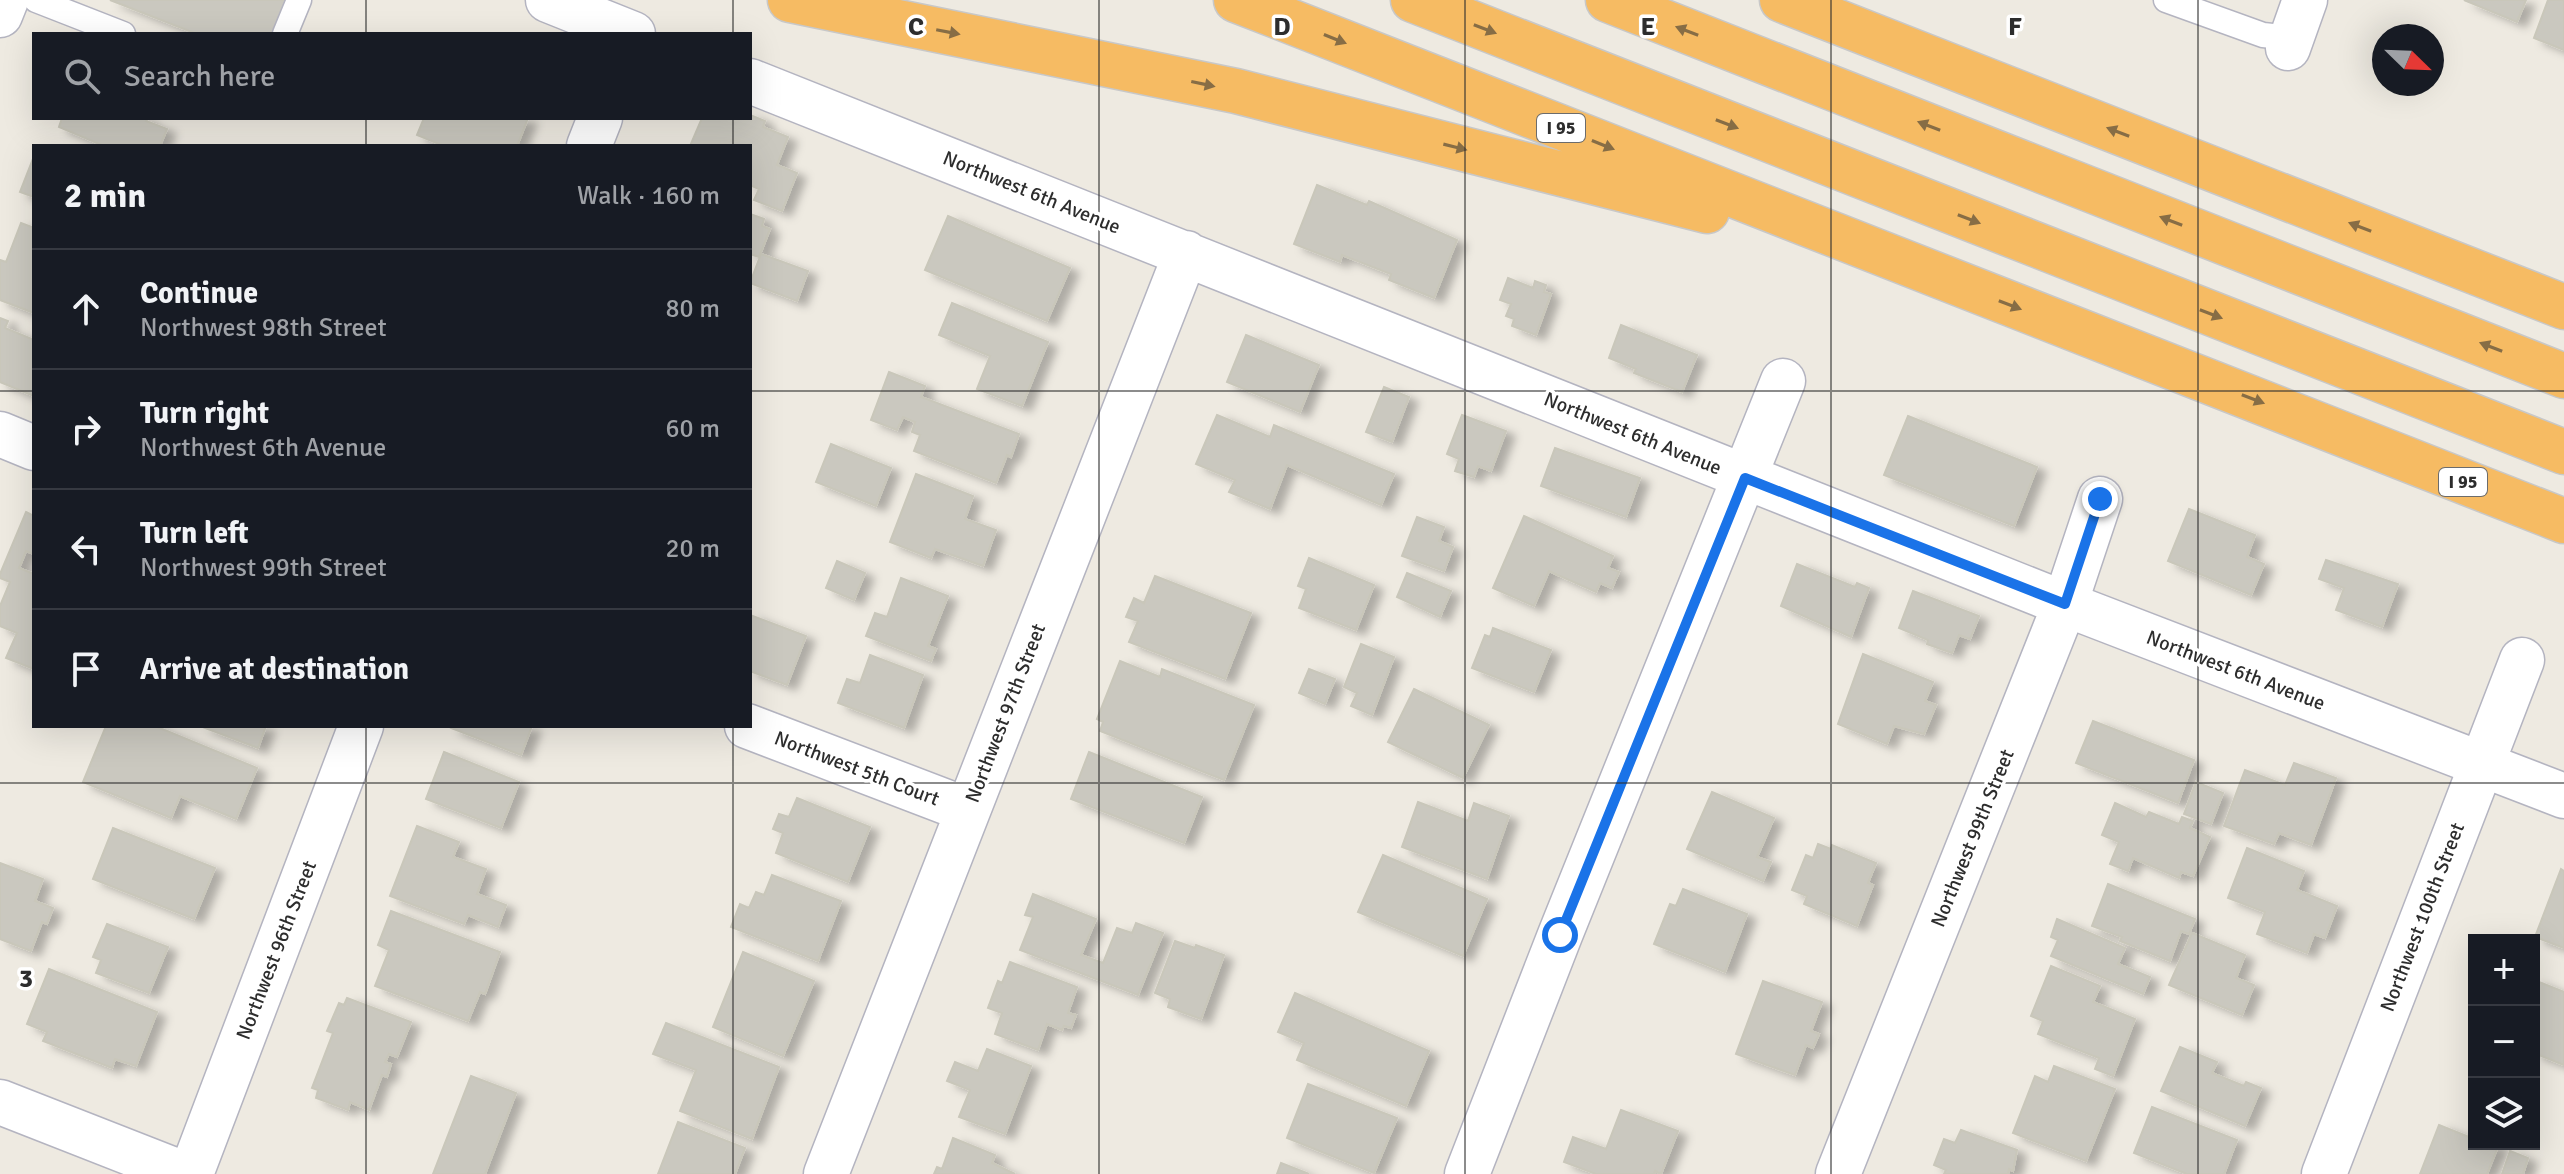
<!DOCTYPE html>
<meta charset="utf-8">
<style>
body{margin:0;font-family:Signika,sans-serif;background:#242831;color:#f1f3f6}
.controls{position:absolute;right:24px;bottom:24px;display:grid;overflow:hidden;border-radius:0px;box-shadow:0 8px 32px #0002}
.controls button{width:72px;height:72px;display:grid;place-items:center;padding:0;border:0;border-bottom:2px solid #363941;background:#171b24;color:#f1f3f6;font:40px sans-serif}
.compass{position:absolute;left:2372px;top:24px;width:72px;height:72px;border-radius:50%;background:#171b24;box-shadow:0 8px 32px #0002;rotate:113deg}
.stop{position:absolute;width:24px;height:24px;margin:-18px;border:6px solid #1a73e8;border-radius:50%;background:#fff}
.stop.end{background:#1a73e8;border-color:#fff;box-shadow:0 2px 8px #0008}
.list{margin:0;padding:0;list-style:none}
h2{display:flex;justify-content:space-between;align-items:center;height:104px;margin:0;padding:0 32px;font-size:34px}
h2 small{font-size:26px;font-weight:400;color:#9ea1a6}
.list li{display:grid;grid-template-columns:52px 1fr auto;gap:24px;align-items:center;box-sizing:border-box;height:120px;padding:0 32px;border-top:2px solid #363941}
.list b{display:block;font-size:30px;white-space:nowrap}
.list p{margin:0;font-size:26px;white-space:nowrap;color:#9ea1a6}
.list em{font-size:26px;font-style:normal;color:#9ea1a6}
.icon{flex:none;width:44px;height:44px;fill:none;stroke:currentColor;stroke-width:2;stroke-linecap:round;stroke-linejoin:round}
.map{position:relative;flex:none;width:2564px;height:1174px;overflow:hidden}
.search{position:absolute;background:#171b24;box-shadow:0 8px 32px #0002;left:32px;top:32px;width:720px;height:88px;display:flex;align-items:center;gap:20px;box-sizing:border-box;padding:0 28px;border-radius:0px;color:#9ea1a6;font-size:30px}
.panel{position:absolute;background:#171b24;box-shadow:0 8px 32px #0002;left:32px;top:144px;width:720px;height:584px;border-radius:0px}
.map>svg:first-child{display:block}
</style>
<div class="map">
<svg width="2564" height="1174" viewBox="0 0 2564 1174">
<defs>
<filter id="shadow"><feDropShadow dx="9" dy="5" stdDeviation="4" flood-color="#0004"/></filter>
</defs>
<rect width="100%" height="100%" fill="#eeeae1"/>
<path fill="#cac8bf" stroke="#c9c7ba" stroke-width="2" filter="url(#shadow)" d="M110 0H287L274 34H197Z
M2464 0H2526L2517 22Z
M2548 0H2564V50L2534 38Z
M750 115 765 121 763 127 788 137 777 165 797 173 782 211 754 200 759 189 750 185V146H690L702 118H750Z
M62 118H148L146 121 167 129 160 146H104L59 127Z
M424 118H528L517 146H444L417 135Z
M34 156V197L20 192Z
M1317 185 1367 205 1369 201 1457 240 1434 298 1389 280 1391 274 1342 255 1340 262 1294 244Z
M750 214 764 219 762 226 770 229 759 257 750 254Z
M948 216 1070 268 1047 321 925 270Z
M21 223 34 228V313L0 300V260L6 262Z
M761 254 808 271 797 301 750 283Z
M1508 278 1533 288 1535 281 1546 285 1544 292 1551 294 1536 335 1512 326 1514 319 1506 316 1511 304 1500 300Z
M952 303 1048 342 1022 406 977 389 990 356 939 335Z
M0 318 8 321 5 328 34 340V396L0 382Z
M1621 325 1697 355 1682 392 1634 373 1636 369 1609 358Z
M1246 335 1319 365 1300 412 1227 382Z
M889 372 925 386 921 397 1019 434 1011 457 1007 455 996 483 914 451 920 435 912 432 915 422 903 417 897 430 871 420Z
M1384 387 1409 397 1392 442 1366 432Z
M1217 415 1270 437 1274 425 1394 474 1381 505 1287 465 1270 509 1229 492 1235 480 1196 464Z
M1462 415 1506 431 1491 471 1478 466 1474 477 1455 471 1459 459 1447 454Z
M1908 416 2037 467 2014 526 1884 475Z
M831 444 891 468 876 506 816 482Z
M1555 448 1640 478 1626 517 1541 486Z
M916 474 973 496 965 519 996 530 983 566 935 549 931 558 890 542Z
M2189 509 2255 535 2247 557 2264 564 2251 595 2168 561Z
M26 512 34 516V554L26 551 19 568 34 574V669L6 658 17 633 0 626V606L10 582 0 578V574Z
M1524 516 1613 556 1608 568 1619 572 1612 588 1600 583 1596 592 1549 571 1534 606 1493 588Z
M1417 517 1444 527 1439 541 1453 547 1444 571 1402 556Z
M1309 558 1374 585 1356 630 1299 608 1306 589 1298 586Z
M2326 560 2398 584 2382 627 2336 610 2344 588 2319 579Z
M837 561 865 573 854 600 826 588Z
M1797 564 1855 587 1857 583 1869 588 1851 637 1781 606Z
M1407 573 1451 591 1440 617 1397 597Z
M1155 576 1251 613 1225 679 1129 642 1138 621 1126 617 1134 598 1144 603Z
M901 578 948 596 928 646 936 649 931 661 866 636 875 613 887 617Z
M1913 591 1979 616 1970 639 1959 635 1952 653 1927 644 1928 640 1899 628Z
M750 615 806 636 787 685 750 671Z
M1493 628 1551 650 1534 692 1472 668 1485 635 1490 637Z
M1361 644 1394 657 1372 715 1351 706 1357 693 1344 687Z
M1863 654 1933 682 1925 701 1936 705 1924 734 1894 726 1887 744 1838 724Z
M870 655 923 675 904 728 838 703 847 679 860 683Z
M1120 661 1160 677 1162 669 1254 705 1224 780 1100 731 1103 722 1097 719Z
M1309 669 1335 679 1325 704 1299 693Z
M1414 689 1489 725 1463 778 1388 742Z
M2093 721 2194 760 2178 803 2076 763Z
M106 726H155L257 768 236 819 180 796 171 818 83 782Z
M200 726H266L258 748Z
M452 726H532L521 755 451 728Z
M444 752 519 782 501 828 426 799Z
M1089 752 1202 797 1184 843 1071 799Z
M2294 763 2336 778 2311 845 2279 833 2274 844 2224 826 2245 770 2285 785Z
M2196 782 2223 793 2211 824 2184 814Z
M1712 792 1774 818 1757 857 1771 862 1763 881 1687 849Z
M797 798 870 827 848 882 776 853 783 833 773 829 779 814 789 817Z
M1418 802 1468 821 1474 803 1509 816 1487 879 1402 847Z
M2115 803 2146 817 2149 812 2179 824 2182 817 2193 821 2190 828 2210 837 2193 876 2181 872 2179 878 2133 858 2128 871 2110 864 2119 842 2102 835Z
M417 826 459 842 453 857 486 869 477 894 506 905 498 927 468 915 464 924 390 896Z
M113 828 215 868 194 919 93 879Z
M1818 844 1831 849 1832 845 1876 863 1868 883 1873 885 1857 926 1804 904 1807 896 1792 890 1806 855 1813 858Z
M2247 848 2304 871 2297 890 2337 906 2325 938 2314 934 2307 953 2257 934 2265 912 2228 898Z
M1383 855 1487 899 1463 956 1358 912Z
M0 863 43 879 35 901 53 908 47 924 42 922 31 951 0 939Z
M2561 869 2564 871V948L2535 937Z
M772 875 841 901 818 961 731 927 740 904 749 908 756 892 764 895Z
M2108 884 2195 919 2189 934 2181 931 2170 961 2120 941 2122 937 2092 926Z
M1683 889 1747 914 1725 972 1654 944 1670 904 1676 906Z
M1033 894 1096 919 1081 955 1103 963 1117 928 1132 933 1136 923 1163 933 1138 995 1020 950 1033 917 1025 915Z
M391 911 500 952 485 994 480 992 468 1021 375 986 389 950 378 945Z
M2057 919 2125 948 2118 964 2150 977 2143 994 2051 956 2058 940 2051 937Z
M107 924 168 947 149 993 96 973 101 960 93 957Z
M2192 933 2245 955 2236 978 2254 985 2242 1015 2169 985Z
M1175 941 1195 948 1196 945 1224 955 1201 1019 1168 1007 1170 999 1155 993Z
M743 952 814 981 783 1056 713 1027Z
M1010 962 1077 987 1068 1013 1076 1015 1071 1028 1064 1026 1062 1030 1047 1024 1038 1050 995 1034 1002 1013 988 1008 998 981 1002 983Z
M2051 966 2100 986 2093 1002 2135 1019 2113 1076 2095 1069 2099 1058 2038 1034 2043 1021 2031 1016Z
M49 969 157 1012 136 1066 115 1059 112 1068 43 1041 47 1032 27 1024Z
M2534 980 2564 992V1065L2534 1053Z
M1763 981 1822 1002 1811 1031 1819 1034 1813 1048 1806 1045 1795 1075 1736 1054Z
M1295 993 1429 1051 1406 1106 1297 1060 1304 1043 1278 1032Z
M347 998 411 1022 397 1057 389 1054 385 1062 391 1064 387 1077 382 1075 369 1110 350 1102 348 1110 316 1098 318 1090 312 1088 333 1033 327 1031 339 1003 344 1005Z
M666 1023 779 1067 752 1139 680 1111 696 1070 653 1054Z
M2180 1047 2217 1062 2212 1073 2244 1086 2246 1082 2261 1088 2245 1126 2161 1091Z
M987 1049 1031 1066 1005 1134 959 1117 970 1090 947 1081 955 1062 978 1071Z
M2054 1066 2115 1089 2086 1161 2013 1133 2035 1076 2048 1082Z
M471 1076 516 1093 485 1174H433Z
M1308 1084 1397 1118 1374 1173 1287 1138Z
M2152 1107 2237 1140 2224 1174H2187L2134 1153Z
M1621 1110 1678 1131 1661 1174 1655 1171 1654 1174H1596L1564 1162 1573 1137 1606 1149Z
M678 1122 745 1148 735 1174H658Z
M2439 1125 2474 1139V1144H2499L2487 1174H2420Z
M1961 1130 2017 1150 2013 1171 2009 1169 2008 1174H1944L1946 1170 1934 1165 1944 1139 1955 1143Z
M953 1138 995 1155 992 1163 1015 1174H934L937 1167 942 1169Z
M2510 1151 2528 1158 2523 1174H2502Z
M1281 1163 1309 1174H1277Z"/>
<g fill="none" stroke-linecap="round" stroke-linejoin="round">
<defs>
<path id="lane" d="M36 0 123 34
M2166 0 2263 35 2292 38
M285 34 299 0"/>
<path id="street" d="M548 0 633 34
M0 15 6 0
M2288 48 2305 0
M750 81 2065 604 2564 796
M589 146 600 118
M0 434 34 448
M747 726 967 810
M0 1102 184 1174
M191 1174 361 726
M826 1174 1186 253
M1467 1174 1560 935 1783 381
M1838 1174 2065 604 2100 499
M2324 1174 2522 660"/>
<path id="highway" d="M790 0 1236 91 1707 211
M1236 0 2564 521
M1413 0 2564 452
M1608 0 2564 376
M1782 0 2564 307"/>
</defs>
<use href="#lane" stroke="#b4b4c0" stroke-width="27"/>
<use href="#street" stroke="#b4b4c0" stroke-width="47"/>
<use href="#highway" stroke="#c8c8c8" stroke-width="47"/>
<use href="#lane" stroke="#fff" stroke-width="24"/>
<use href="#street" stroke="#fff" stroke-width="44"/>
<use href="#highway" stroke="#f6bb63" stroke-width="44"/>
</g>
<defs><path id="oneway-solid" d="M-6-.8H1V-3.2L6.5 0L1 3.2V.8H-6Z" transform="scale(2)"/></defs>
<g fill="#876d45">
<use href="#oneway-solid" transform="translate(1485 29) rotate(21)"/>
<use href="#oneway-solid" transform="translate(1687 31) rotate(-159)"/>
<use href="#oneway-solid" transform="translate(948 32) rotate(11)"/>
<use href="#oneway-solid" transform="translate(1335 39) rotate(22)"/>
<use href="#oneway-solid" transform="translate(1203 84) rotate(12)"/>
<use href="#oneway-solid" transform="translate(1727 124) rotate(21)"/>
<use href="#oneway-solid" transform="translate(1929 126) rotate(-159)"/>
<use href="#oneway-solid" transform="translate(2118 132) rotate(-159)"/>
<use href="#oneway-solid" transform="translate(1603 145) rotate(22)"/>
<use href="#oneway-solid" transform="translate(1455 147) rotate(14)"/>
<use href="#oneway-solid" transform="translate(1969 219) rotate(21)"/>
<use href="#oneway-solid" transform="translate(2171 221) rotate(-159)"/>
<use href="#oneway-solid" transform="translate(2360 227) rotate(-159)"/>
<use href="#oneway-solid" transform="translate(2010 305) rotate(21)"/>
<use href="#oneway-solid" transform="translate(2211 314) rotate(21)"/>
<use href="#oneway-solid" transform="translate(2491 347) rotate(-159)"/>
<use href="#oneway-solid" transform="translate(2253 399) rotate(21)"/>
</g>
<g fill="none" stroke-linecap="round" stroke-linejoin="round">
<path stroke="#1a73e8" stroke-width="10" d="M1560 935 1745 478 2065 604 2100 499"/>
</g>
<path fill="none" stroke="#2d2d2d" stroke-width="2" stroke-opacity="0.55" d="M366 0V34M733 0V34M1099 0V1174M1465 0V1174M1831 0V1174M2198 0V1174M366 118V146M733 118V146M0 391H34M750 391H2564M366 726V1174M733 726V1174M0 783H2564"/>
<g text-anchor="middle" stroke-width="7" stroke-linejoin="round" paint-order="stroke">
<g fill="#fff" stroke="#6c6c6c" stroke-width="2">
<rect x="1537" y="114" width="48" height="28" rx="6"/>
<rect x="2439" y="468" width="48" height="28" rx="6"/>
</g>
<g font-size="18" font-weight="bold" fill="#2d2d2d">
<text x="1561" y="134">I 95</text>
<text x="2463" y="488">I 95</text>
</g>
<g font-size="20" fill="#2d2d2d" stroke="#fff">
<text transform="translate(1032 192) rotate(22)" y="7">Northwest 6th Avenue</text>
<text transform="translate(1633 433) rotate(22)" y="7">Northwest 6th Avenue</text>
<text transform="translate(2236 670) rotate(21)" y="7">Northwest 6th Avenue</text>
<text transform="translate(1005 713) rotate(-69)" y="7">Northwest 97th Street</text>
<text transform="translate(857 768) rotate(21)" y="7">Northwest 5th Court</text>
<text transform="translate(1972 838) rotate(-68)" y="7">Northwest 99th Street</text>
<text transform="translate(2422 917) rotate(-69)" y="7">Northwest 100th Street</text>
<text transform="translate(276 950) rotate(-69)" y="7">Northwest 96th Street</text>
</g>
</g>
<g font-size="26" text-anchor="middle" font-weight="bold" fill="#2d2d2d" stroke="#fff" stroke-width="7" stroke-linejoin="round" paint-order="stroke">
<text x="916" y="35">C</text>
<text x="1282" y="35">D</text>
<text x="1648" y="35">E</text>
<text x="2015" y="35">F</text>
<text x="26" y="987">3</text>
</g>
</svg>
<div class="controls">
<button>+</button>
<button>−</button>
<button><svg class="icon" aria-label="layers" viewBox="0 0 24 24"><path d="M12 4l9 5-9 5-9-5zM3 14l9 5 9-5"/></svg></button>
</div>
<svg class="compass" viewBox="-18 -18 36 36"><path d="M0-13l5 13h-10z" fill="#e53935"/><path d="M0 13l5-13h-10z" fill="#9ea1a6"/></svg>
<div class="stop" style="left:1560px;top:935px"></div>
<div class="stop end" style="left:2100px;top:499px"></div>
<div class="search"><svg class="icon" aria-label="search" viewBox="0 0 24 24"><circle cx="10" cy="10" r="6"/><path d="M15 15l6 6"/></svg>Search here</div>
<section class="panel">
<h2>2 min<small>Walk · 160 m</small></h2>
<ul class="list">
<li><svg class="icon" aria-label="ahead" viewBox="0 0 24 24"><path d="M12 20V5M6 11l6-6 6 6"/></svg><div><b>Continue</b><p>Northwest 98th Street</p></div><em>80 m</em></li>
<li><svg class="icon" aria-label="right" viewBox="0 0 24 24"><path d="M7 20v-9h11M14 6l5 5-5 5"/></svg><div><b>Turn right</b><p>Northwest 6th Avenue</p></div><em>60 m</em></li>
<li><svg class="icon" aria-label="left" viewBox="0 0 24 24"><path d="M17 20v-9H6M10 6l-5 5 5 5"/></svg><div><b>Turn left</b><p>Northwest 99th Street</p></div><em>20 m</em></li>
<li><svg class="icon" aria-label="arrive" viewBox="0 0 24 24"><path d="M6 21V4h12l-3 4 3 4H6"/></svg><div><b>Arrive at destination</b></div></li>
</ul>
</section>
</div>
